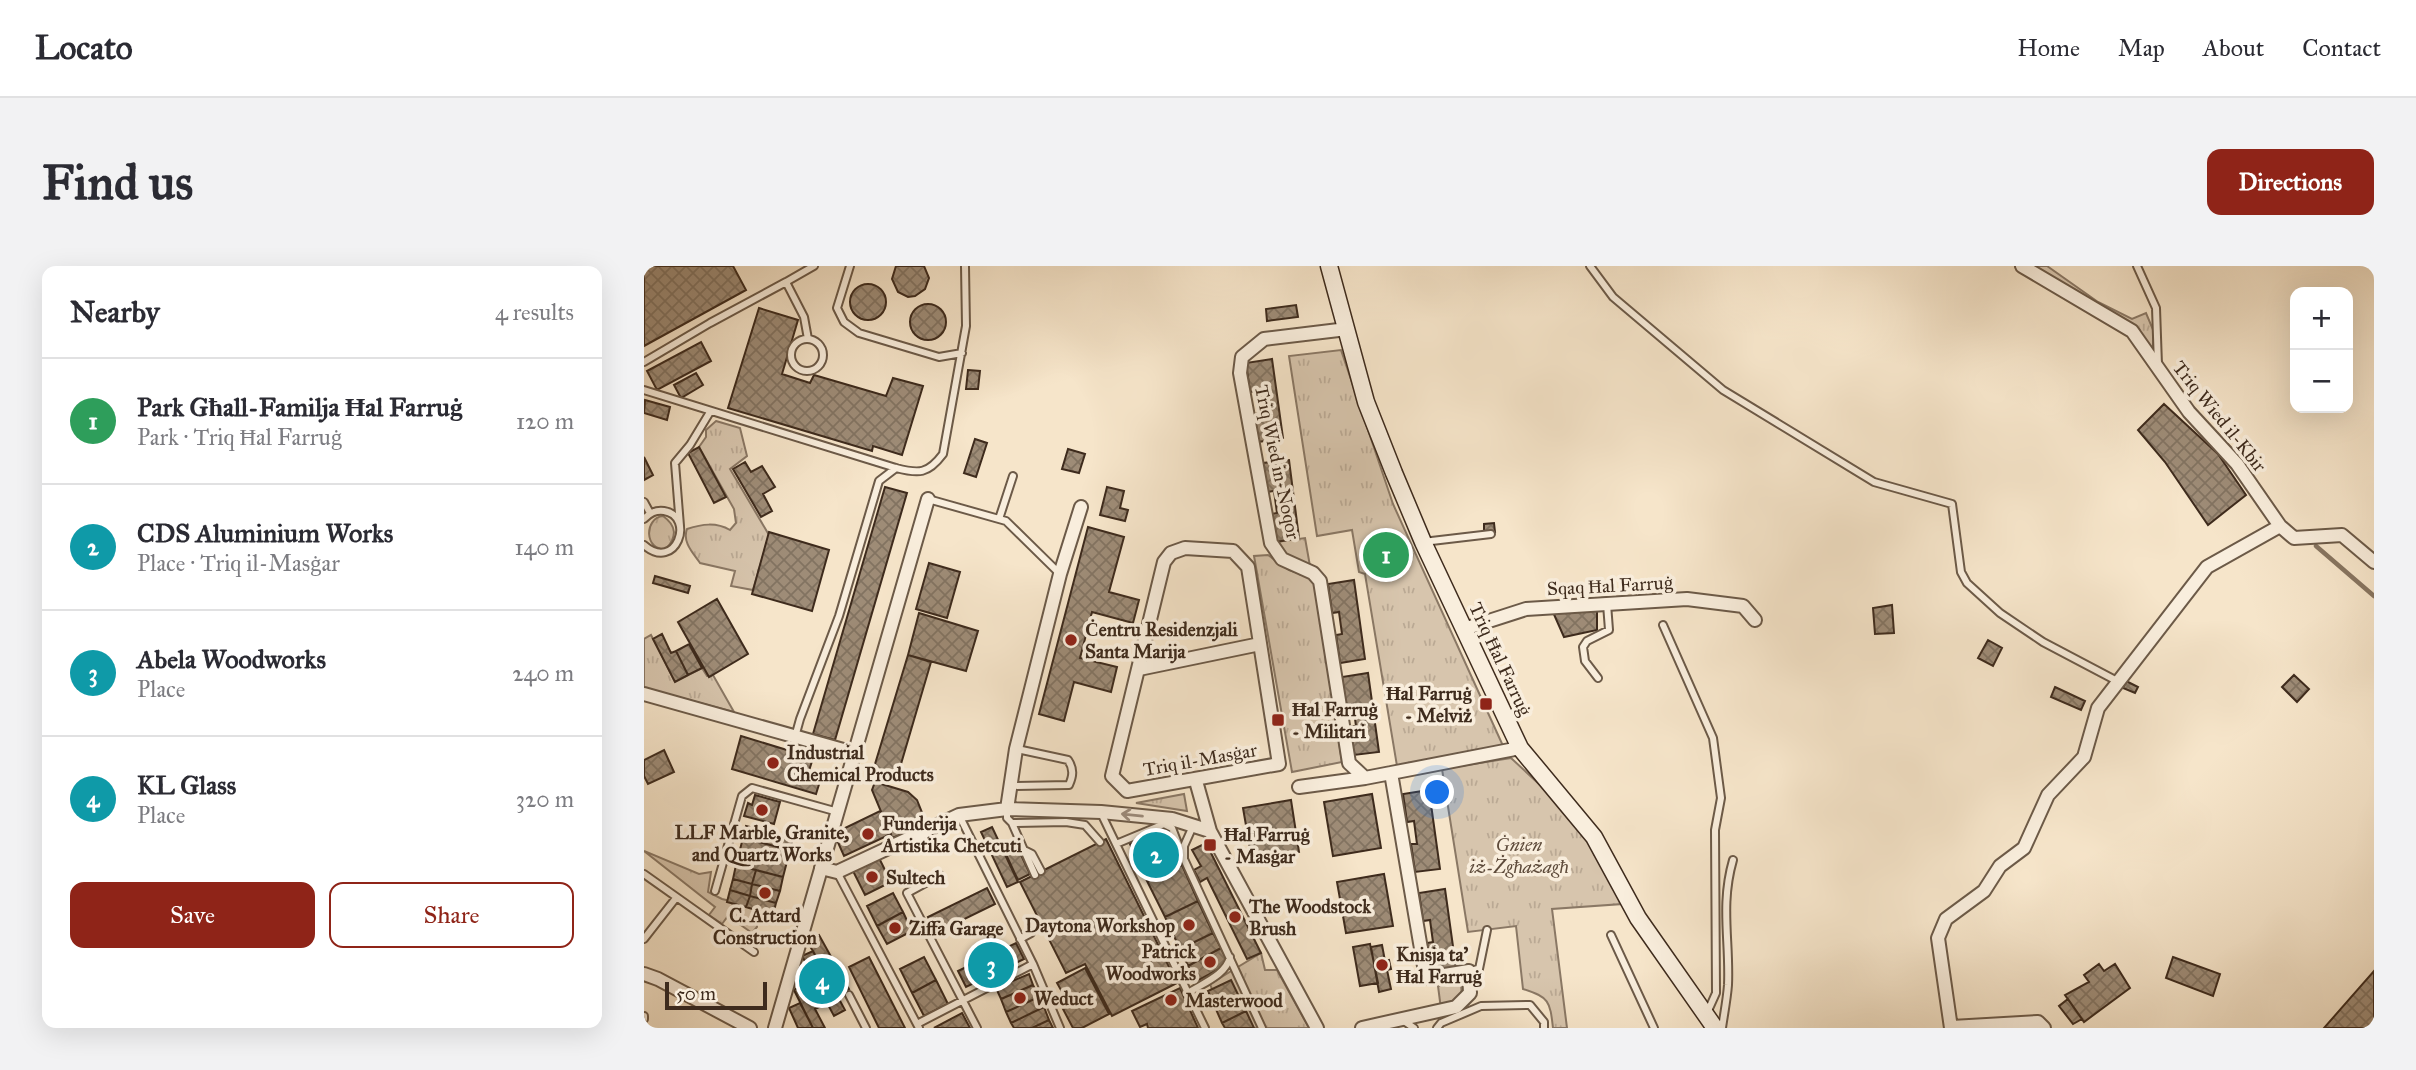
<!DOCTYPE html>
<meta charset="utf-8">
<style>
body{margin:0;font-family:"IM FELL Great Primer",serif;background:#f2f2f3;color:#2b2b33}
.controls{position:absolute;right:21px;top:21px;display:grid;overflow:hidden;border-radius:14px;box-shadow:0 7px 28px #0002}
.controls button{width:63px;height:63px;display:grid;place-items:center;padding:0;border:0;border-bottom:2px solid #e1e1e2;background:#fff;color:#2b2b33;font:35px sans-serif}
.scale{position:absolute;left:21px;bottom:18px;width:102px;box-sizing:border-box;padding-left:7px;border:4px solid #3e2b1d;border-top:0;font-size:19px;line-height:24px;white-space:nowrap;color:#3e2b1d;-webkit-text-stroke:5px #f9eedd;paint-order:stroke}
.you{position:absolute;left:794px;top:527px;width:24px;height:24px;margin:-18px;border:5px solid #fff;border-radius:50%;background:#1a73e8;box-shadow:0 0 0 10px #1a73e833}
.badge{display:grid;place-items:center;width:46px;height:46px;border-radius:50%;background:#8f2418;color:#fff;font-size:23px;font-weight:700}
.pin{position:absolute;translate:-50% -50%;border:4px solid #fff;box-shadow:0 2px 7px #0006}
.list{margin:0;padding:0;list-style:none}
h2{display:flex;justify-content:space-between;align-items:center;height:91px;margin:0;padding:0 28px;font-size:30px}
h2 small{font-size:23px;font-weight:400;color:#7c7c81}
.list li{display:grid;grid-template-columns:46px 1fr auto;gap:21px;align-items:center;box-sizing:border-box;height:126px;padding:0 28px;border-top:2px solid #e1e1e2}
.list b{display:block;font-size:26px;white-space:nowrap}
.list p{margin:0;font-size:23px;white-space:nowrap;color:#7c7c81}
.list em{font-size:23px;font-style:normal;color:#7c7c81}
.actions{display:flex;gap:14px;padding:21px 28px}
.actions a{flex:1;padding:16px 0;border:2px solid #8f2418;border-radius:14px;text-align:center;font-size:24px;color:#8f2418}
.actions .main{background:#8f2418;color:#fff}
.map{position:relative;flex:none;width:1730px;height:762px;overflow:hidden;border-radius:14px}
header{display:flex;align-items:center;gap:42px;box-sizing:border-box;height:98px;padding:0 35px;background:#fff;border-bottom:2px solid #e1e1e2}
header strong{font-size:33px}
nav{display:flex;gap:38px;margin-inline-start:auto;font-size:24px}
.intro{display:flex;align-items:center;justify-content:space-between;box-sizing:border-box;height:168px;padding:0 42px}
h1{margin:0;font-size:49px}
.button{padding:18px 32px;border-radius:14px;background:#8f2418;color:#fff;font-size:24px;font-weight:700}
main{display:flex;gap:42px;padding:0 42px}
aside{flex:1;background:#fff;border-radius:14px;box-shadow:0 7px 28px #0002}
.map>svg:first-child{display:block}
</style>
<header>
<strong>Locato</strong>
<nav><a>Home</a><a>Map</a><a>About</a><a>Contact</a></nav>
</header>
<div class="intro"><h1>Find us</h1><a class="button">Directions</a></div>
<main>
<aside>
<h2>Nearby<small>4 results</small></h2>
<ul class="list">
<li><span class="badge" style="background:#2e9e5b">1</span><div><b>Park Għall-Familja Ħal Farruġ</b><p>Park · Triq Ħal Farruġ</p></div><em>120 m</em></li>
<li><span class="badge" style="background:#0f9aa8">2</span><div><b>CDS Aluminium Works</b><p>Place · Triq il-Masġar</p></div><em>140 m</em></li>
<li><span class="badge" style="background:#0f9aa8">3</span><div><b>Abela Woodworks</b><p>Place</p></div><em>240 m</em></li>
<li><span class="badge" style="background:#0f9aa8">4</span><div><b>KL Glass</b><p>Place</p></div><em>320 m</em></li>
</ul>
<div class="actions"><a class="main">Save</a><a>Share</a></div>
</aside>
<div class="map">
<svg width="1730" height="762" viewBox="0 0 1730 762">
<defs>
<pattern id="grass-tufts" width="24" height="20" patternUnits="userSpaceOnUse" patternTransform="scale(1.75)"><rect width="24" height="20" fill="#d7c5ad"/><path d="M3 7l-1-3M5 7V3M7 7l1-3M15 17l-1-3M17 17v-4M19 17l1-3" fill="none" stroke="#baa994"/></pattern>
<pattern id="building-cross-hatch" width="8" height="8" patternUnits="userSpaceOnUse" patternTransform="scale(1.75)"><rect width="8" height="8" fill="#9e8c77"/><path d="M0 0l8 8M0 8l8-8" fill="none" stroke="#827361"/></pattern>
</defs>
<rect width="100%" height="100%" fill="#f6e5ca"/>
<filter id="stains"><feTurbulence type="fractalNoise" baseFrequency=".00286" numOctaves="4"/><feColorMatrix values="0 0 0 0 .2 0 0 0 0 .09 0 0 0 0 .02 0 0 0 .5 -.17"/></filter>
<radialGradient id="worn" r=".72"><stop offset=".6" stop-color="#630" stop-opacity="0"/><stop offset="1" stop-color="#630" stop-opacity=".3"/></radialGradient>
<path fill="url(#grass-tufts)" stroke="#8a7865" stroke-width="2" d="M1389 0H1403L1454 36 1488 53 1502 47 1510 66 1508 91 1495 63 1469 53Z
M697 84 749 238 860 482 753 500 721 308 715 306 708 264 673 270 645 90Z
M72 155 96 162 103 190 86 203 125 269 109 324 87 320 91 305 56 297C49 287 38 276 43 263 58 258 72 256 86 264L92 257 90 243 55 181 62 171V164Z
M19 250C33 260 33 271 22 283 0 285 0 252 19 250Z
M661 272 666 300 646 294 632 276Z
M624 289 645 304 663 310 671 317 698 496 648 506 610 290Z
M7 369 31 416 58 402 63 410 69 409 90 446 0 422V373Z
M867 492 910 532 949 580 978 638 908 643 923 762H909C906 735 905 731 879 723L872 660 824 666 798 503Z
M540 528 543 545 492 537Z
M0 585 55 608 67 606 64 626 78 633 112 641 113 661 108 667 84 650 78 658 65 649 71 641Z
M617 687 621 704H633L665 762H583L566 718Z
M817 717 818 733 797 743 794 720Z"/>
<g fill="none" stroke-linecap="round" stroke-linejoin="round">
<path stroke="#877561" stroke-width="4.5" d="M1672 280 1730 330"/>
</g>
<path fill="url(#building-cross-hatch)" stroke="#3e2b1d" stroke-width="2" d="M0 0H89L102 24 0 80Z
M252 0H280L285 12 281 23 271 30 264 31 254 26 248 13Z
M206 36a18 18 0 1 1 36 0a18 18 0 1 1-36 0Z
M266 56a18 18 0 1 1 36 0a18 18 0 1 1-36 0Z
M652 39 654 51 623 55 622 43Z
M115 42 154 54 138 108 166 117 170 109 242 130 249 112 279 120 258 189 229 180 228 185 84 142Z
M57 76 67 95 13 124 3 105Z
M628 93 639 172 614 176 610 148 617 147 613 125 606 126 602 97Z
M324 104 336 105 334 123H322Z
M52 107 59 119 37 132 30 119Z
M1 134 26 141 23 154 0 147Z
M1520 138 1574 188 1602 229 1564 259 1521 196 1494 164Z
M331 173 343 177 332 211 320 207Z
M55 181 82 231 70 237 44 187Z
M424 183 441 188 435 207 418 203Z
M0 191 9 209 0 214Z
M645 194 655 272 632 276 627 248 633 247 630 225 623 226 619 197Z
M101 196 107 206 118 200 131 221 119 228 128 245 117 251 89 203Z
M241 221 263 227 191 474 169 468Z
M463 221 480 225 476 242 484 244 481 255 456 249Z
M850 257 851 266 840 267V258Z
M444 261 480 271 465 326 495 334 489 357 448 346 436 392 473 401 467 426 430 416 420 455 395 448Z
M125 266 185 284 168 345 108 328Z
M285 297 316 306 303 352 272 343Z
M11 310 46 320 44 327 9 317Z
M710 314 721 393 696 397 692 369 698 368 695 346 688 347 684 318Z
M73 333 104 388 65 411 34 356Z
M1248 339 1250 367 1231 368 1229 342Z
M953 342V364L920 371 908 344Z
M275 347 334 365 322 405 264 389Z
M18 368 27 387 32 385 44 409 31 416 9 373Z
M1344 374 1358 382 1349 400 1334 392Z
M45 378 58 402 44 409 32 385Z
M264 389 287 396 252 515 228 508Z
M724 407 735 486 710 489 706 461 712 460 709 438 702 439 698 411Z
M1650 409 1665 423 1653 436 1638 421Z
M1482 415 1494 421 1491 427 1479 422Z
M1411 421 1441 435 1437 444 1407 431Z
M97 470 169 492 164 508 177 512 172 528 88 503Z
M20 484 30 506 4 518 0 510V494Z
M231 516 264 526 273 534 283 559 248 572 228 524Z
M785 524 796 603 771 606 767 578H773L770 555 763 556 759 528Z
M728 528 737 582 689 590 680 536Z
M111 529 136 536 130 558 100 550 104 537 108 539Z
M647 534 655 586 608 594 599 542Z
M236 545 247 568 200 590 192 572 203 567 201 562Z
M102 560 149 572 146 584 99 572Z
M348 561 374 616 363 621 337 566Z
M521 562 538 599 503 615 486 578Z
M99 572 146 584 139 611 92 599Z
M462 573 533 717 468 750 441 698 422 707 376 616Z
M371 576 386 608 374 614 359 582Z
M562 577 617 687 603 693 563 612 556 616 550 604 557 600 548 584Z
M235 592 247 616 221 629 209 605Z
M92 599 112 604 108 618 89 613Z
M538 599 554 635 521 651 503 615Z
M112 604 139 611 136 625 108 618Z
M740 608 749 660 702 667 693 616Z
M89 613 108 618 106 630 86 624Z
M108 618 136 625 132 637 106 630Z
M343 622 351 638 292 667 284 651Z
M801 623 812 702 787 705 783 677 789 676 786 654 779 655 775 627Z
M86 624 106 630 102 641 83 636Z
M249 627 259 646 233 660 223 640Z
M106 630 132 637 129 649 102 641Z
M554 635 569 667 536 683 521 651Z
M259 646 268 665 243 678 233 660Z
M569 667 577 682 544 700 536 683Z
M175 669 205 723 194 729 163 675Z
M372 677 380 693 322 721 314 705Z
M726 678 734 717 716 720 709 681Z
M738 679 741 695 745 694 747 703 743 704 747 723 735 726 727 681Z
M577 682 582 692 579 701 553 715 544 700Z
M169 685 201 744 190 750 158 690Z
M225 691 261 762H235L205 701Z
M280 691 292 714 268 727 256 703Z
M1529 691 1576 708 1569 730 1522 712Z
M1455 698 1460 705 1471 698 1486 722 1440 756 1421 729 1445 716 1440 709Z
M163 700 183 737 171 743 181 762H169L150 724 158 719 151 706Z
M441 702 465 748 438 762H429L419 743 426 740 413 717Z
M1730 705V762H1680Z
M385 708 389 719 357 733 352 722Z
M292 714 304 738 280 750 268 727Z
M587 714 602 745 578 757 564 725Z
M389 719 395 731 362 746 357 733Z
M536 722 554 762H504L503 758 496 761 488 745Z
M395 731 400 741 367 757 362 746Z
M1424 733 1438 753 1429 758 1415 740Z
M156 737 169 762H154L145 742Z
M400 741 405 754 388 762H370L367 757Z
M602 745 610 762H581L578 757Z
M318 747 326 762H290Z
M405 754 409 762H388Z"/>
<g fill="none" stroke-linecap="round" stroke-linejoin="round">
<defs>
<path id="lane" d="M206 0 193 42 200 56 215 67 295 91 318 87
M946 0 969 31 1079 124 1230 216 1308 238 1317 306 1323 317 1356 347 1399 376 1473 415
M1493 0 1512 42 1514 99
M147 89a16 16 0 1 1 32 0a16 16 0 1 1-32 0Z
M164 73 160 51 142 16 170 0
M0 96 66 57 142 16
M0 124 252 202C275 208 284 208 299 188L322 60 321 0
M284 233 362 255 415 307
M0 236 6 247
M0 253C6 247 11 244 20 245 52 250 32 307 0 279
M355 253 369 210
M36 260 31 197 46 179 66 146
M779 276 847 268
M1019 359 1069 472 1077 532 1071 564 1072 727 1063 747
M954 412 941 395 939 381 943 375 965 364 963 338
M151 471 156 453 195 350 235 215 252 202
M366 520 425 519C429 510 430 503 424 494L373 483
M363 543V552L368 557 422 556 441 559 456 576
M457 547 561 762
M315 549 389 698 416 762
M368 557 391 609
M549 560 540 580V593L618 762
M472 578 520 558 528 562 538 588
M380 584 388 588 397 605
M193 606 275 762
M0 608 110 686
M296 609 263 627 333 762
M71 625 98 530 108 522 194 546
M967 669 1010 762
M0 673 32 632
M376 673 387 667
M825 705 835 703 843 664
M544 727C559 717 582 709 586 691
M205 729 222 762
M0 750V753
M760 755 770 762
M273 758 389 698
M793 762 797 757 837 740 886 739 900 756V762
M1078 762C1080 748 1083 733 1084 719 1086 675 1076 639 1089 594"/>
<path id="street" d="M1378 0 1488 65 1545 146 1593 198 1636 260 1650 272 1698 269 1730 296
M703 63 620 73 598 91 596 107 627 277 638 293 669 307 676 315 705 497 721 512 747 507 782 712 825 705 826 727 812 741 718 762
M541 282 589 285 604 301 635 498 483 525 468 510 520 296 527 287Z
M820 363 882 343 1043 333 1099 340 1111 354
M495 403 616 378
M0 428 210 487
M747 507 876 482
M552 515 566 565 673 762
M655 521 721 512
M363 543 372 483 416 308 437 241
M177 602 193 606 315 549 363 543 457 546 528 553 566 565
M0 708 14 713 106 762
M1308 761 1394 756 1400 762
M131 762 284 233
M1307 762 1294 672 1302 653 1340 625 1356 600 1380 582 1404 529 1440 491 1454 442 1563 301 1636 260"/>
<path id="secondary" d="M685 0 722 136 750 207 779 276 876 482 950 571 994 652 1071 762"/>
</defs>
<use href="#lane" stroke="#6c5a48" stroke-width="10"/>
<use href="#street" stroke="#6c5a48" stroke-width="16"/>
<use href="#secondary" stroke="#3e2b1d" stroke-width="19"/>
<use href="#lane" stroke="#f9eedd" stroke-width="6"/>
<use href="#street" stroke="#f9eedd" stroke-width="12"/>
<use href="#secondary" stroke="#f9eedd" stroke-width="16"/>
</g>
<defs><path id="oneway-shaft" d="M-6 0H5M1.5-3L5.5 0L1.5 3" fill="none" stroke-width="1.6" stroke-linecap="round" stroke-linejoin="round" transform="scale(1.75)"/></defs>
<use stroke="#9c8c7d" href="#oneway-shaft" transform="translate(488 549) rotate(-174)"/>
<g fill="#8f2418" stroke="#f9eedd" stroke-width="2.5">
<circle cx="427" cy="374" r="7"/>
<rect x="835" y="431" width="14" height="14" rx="3.5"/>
<rect x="627" y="447" width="14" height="14" rx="3.5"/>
<circle cx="129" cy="497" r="7"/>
<circle cx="118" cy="544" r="7"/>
<circle cx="224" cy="568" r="7"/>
<rect x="559" y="572" width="14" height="14" rx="3.5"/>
<circle cx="228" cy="611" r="7"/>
<circle cx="121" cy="627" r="7"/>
<circle cx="591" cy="651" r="7"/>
<circle cx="545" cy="659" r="7"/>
<circle cx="251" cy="662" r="7"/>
<circle cx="566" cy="696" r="7"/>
<circle cx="738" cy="699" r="7"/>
<circle cx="376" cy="732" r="7"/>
<circle cx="527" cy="734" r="7"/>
</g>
<g text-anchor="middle" stroke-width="7" stroke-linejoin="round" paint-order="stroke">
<g font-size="19" fill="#3e2b1d" stroke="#f9eedd">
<text transform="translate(1576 150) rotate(51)" y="7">Triq Wied il-Kbir</text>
<text transform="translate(634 196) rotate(78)" y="7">Triq Wied in-Noqor</text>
<text transform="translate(966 319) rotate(-3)" y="7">Sqaq Ħal Farruġ</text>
<text transform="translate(857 393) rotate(65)" y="7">Triq Ħal Farruġ</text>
<text transform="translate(556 493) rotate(-10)" y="7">Triq il-Masġar</text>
</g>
<g font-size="19" font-weight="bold" fill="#3e2b1d" stroke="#f9eedd" text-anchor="start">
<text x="441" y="370">Ċentru Residenzjali<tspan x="441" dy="22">Santa Marija</tspan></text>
<text x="828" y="434" text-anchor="end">Ħal Farruġ<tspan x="828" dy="22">- Melviż</tspan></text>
<text x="648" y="450">Ħal Farruġ<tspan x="648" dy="22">- Militari</tspan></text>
<text x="143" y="493">Industrial<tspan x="143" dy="22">Chemical Products</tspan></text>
<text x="238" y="564">Funderija<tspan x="238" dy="22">Artistika Chetcuti</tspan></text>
<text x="118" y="573" text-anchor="middle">LLF Marble, Granite,<tspan x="118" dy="22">and Quartz Works</tspan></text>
<text x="580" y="575">Ħal Farruġ<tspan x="580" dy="22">- Masġar</tspan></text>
<text x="242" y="618">Sultech</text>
<text x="605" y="647">The Woodstock<tspan x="605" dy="22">Brush</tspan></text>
<text x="121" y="656" text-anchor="middle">C. Attard<tspan x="121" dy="22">Construction</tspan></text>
<text x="531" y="666" text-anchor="end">Daytona Workshop</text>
<text x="265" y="669">Ziffa Garage</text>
<text x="552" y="692" text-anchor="end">Patrick<tspan x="552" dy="22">Woodworks</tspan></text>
<text x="752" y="695">Knisja ta'<tspan x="752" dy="22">Ħal Farruġ</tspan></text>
<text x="390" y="739">Weduct</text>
<text x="541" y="741">Masterwood</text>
</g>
<g font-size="19" font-style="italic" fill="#5d4a3a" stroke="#f9eedd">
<text x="875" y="585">Ġnien<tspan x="875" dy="22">iż-Żgħażagħ</tspan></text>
</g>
</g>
<rect width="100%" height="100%" filter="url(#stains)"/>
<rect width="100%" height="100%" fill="url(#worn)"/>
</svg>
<div class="controls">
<button>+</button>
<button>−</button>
</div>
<div class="scale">50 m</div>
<div class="you"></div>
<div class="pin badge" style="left:742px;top:289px;background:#2e9e5b">1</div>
<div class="pin badge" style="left:512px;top:589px;background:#0f9aa8">2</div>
<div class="pin badge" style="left:347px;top:699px;background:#0f9aa8">3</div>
<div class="pin badge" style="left:178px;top:715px;background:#0f9aa8">4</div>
</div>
</main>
